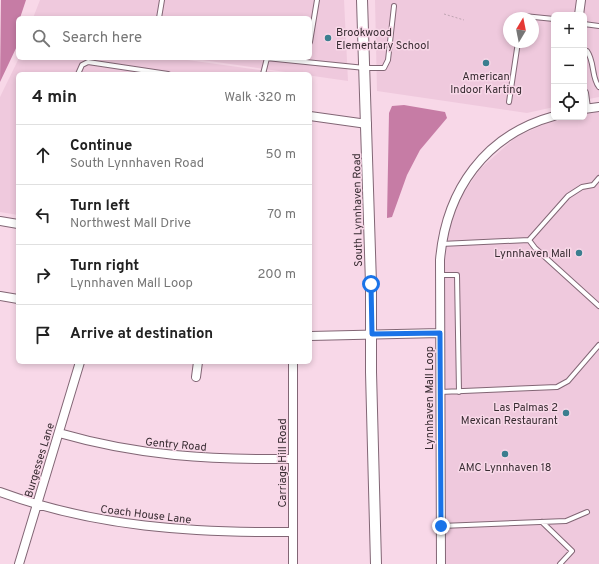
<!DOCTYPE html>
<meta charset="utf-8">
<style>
body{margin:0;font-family:Overpass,sans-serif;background:#f6f6f6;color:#222}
.controls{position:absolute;right:12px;top:12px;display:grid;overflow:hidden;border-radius:6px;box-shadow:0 2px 6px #0003}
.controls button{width:36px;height:36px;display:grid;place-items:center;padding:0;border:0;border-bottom:1px solid #e0e0e0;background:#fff;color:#222;font:20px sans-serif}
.compass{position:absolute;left:503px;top:12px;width:36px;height:36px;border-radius:50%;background:#fff;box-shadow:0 2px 6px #0003;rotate:10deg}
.stop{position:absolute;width:12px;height:12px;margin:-9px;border:3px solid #1a73e8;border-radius:50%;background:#fff}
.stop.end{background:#1a73e8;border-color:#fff;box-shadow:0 1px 4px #0008}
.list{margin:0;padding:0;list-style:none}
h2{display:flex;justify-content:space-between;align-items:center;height:52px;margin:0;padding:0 16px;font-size:17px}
h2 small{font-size:13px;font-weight:400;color:#767676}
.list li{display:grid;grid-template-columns:26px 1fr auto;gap:12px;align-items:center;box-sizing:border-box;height:60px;padding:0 16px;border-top:1px solid #e0e0e0}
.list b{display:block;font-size:15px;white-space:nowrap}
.list p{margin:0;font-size:13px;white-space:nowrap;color:#767676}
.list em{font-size:13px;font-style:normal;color:#767676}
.icon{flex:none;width:22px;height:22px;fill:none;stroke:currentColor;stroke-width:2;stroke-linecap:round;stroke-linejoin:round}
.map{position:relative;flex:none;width:599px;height:564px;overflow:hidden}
.search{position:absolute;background:#fff;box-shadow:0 2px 6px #0003;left:16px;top:16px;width:296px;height:44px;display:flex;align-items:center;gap:10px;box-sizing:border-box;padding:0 14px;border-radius:6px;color:#767676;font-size:15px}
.panel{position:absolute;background:#fff;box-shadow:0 2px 6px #0003;left:16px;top:72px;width:296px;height:292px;border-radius:6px}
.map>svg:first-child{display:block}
</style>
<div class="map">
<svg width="599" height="564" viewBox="0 0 599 564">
<rect width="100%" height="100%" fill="#f8d8e8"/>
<path fill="#efc9dd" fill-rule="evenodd" d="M40 0H344L348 81 189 58H310V18H33Z
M375 0H599V97L584 100V15H554V107L527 113 377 91ZM509 18H533V42H509Z
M19 58H173L282 73 18 74V215L0 212V97Z
M599 110V564H446L444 256 448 230 461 197 480 169 516 137 547 123 571 117H584V114Z"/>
<path fill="#c67ca5" d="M1 0H26L20 18H18V44L0 82Z
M404 105 445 112 447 118 420 150 407 175 392 217 387 218 389 113 392 106Z"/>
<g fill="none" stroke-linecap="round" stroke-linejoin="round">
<defs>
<path id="service" d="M159 18 162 0
M523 18 524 16 554 19
M584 24 599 26
M310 42 317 0
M584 51H587C595 62 591 77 599 87
M266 58 365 68H384L388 60 394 6
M78 74 82 65 88 62 168 74
M263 74 267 58
M509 102 518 42
M599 178 593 185 582 187 568 196 529 240 535 248 599 306
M441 244 529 240
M440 275H457L459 392
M440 392 557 387 568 381 599 345
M542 522 572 551 560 564
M441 526 566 521 587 512"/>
<path id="minor" d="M579 15 581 0
M584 93 586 108
M584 109 599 107
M310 116 367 124
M0 221 18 224
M0 296 18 299
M310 336 440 333
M293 362V564
M196 377 198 362
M59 433C139 456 210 460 293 459
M0 492C95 527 193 533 293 532
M19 564 80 362
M441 564 440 260C446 190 485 135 554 116"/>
<path id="tertiary" d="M362 0 371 284V372L376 564"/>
</defs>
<use href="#service" stroke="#826675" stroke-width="6"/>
<use href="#minor" stroke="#826675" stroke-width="10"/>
<use href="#tertiary" stroke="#826675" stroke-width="12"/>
<path stroke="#bea4b1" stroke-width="1" stroke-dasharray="2 2" stroke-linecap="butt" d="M444 14 464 20"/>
<use href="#service" stroke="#fff" stroke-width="4"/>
<use href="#minor" stroke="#fff" stroke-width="8"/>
<use href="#tertiary" stroke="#fff" stroke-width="10"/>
</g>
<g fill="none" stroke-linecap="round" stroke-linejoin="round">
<path stroke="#1a73e8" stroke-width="5" d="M371 284 372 334 440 333 441 526"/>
</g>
<g fill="#3b7e8f" stroke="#f8d8e8" stroke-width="1.5">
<circle cx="328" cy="38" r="4"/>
<circle cx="486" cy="63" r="4"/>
<circle cx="579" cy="253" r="4"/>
<circle cx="566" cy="413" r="4"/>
<circle cx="505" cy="454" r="4"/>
</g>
<g text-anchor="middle" stroke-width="3" stroke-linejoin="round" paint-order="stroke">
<g font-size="11" fill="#382c32" stroke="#f8d8e8">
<text x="336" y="36" text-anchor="start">Brookwood<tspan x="336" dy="13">Elementary School</tspan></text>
<text x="486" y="80">American<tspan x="486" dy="13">Indoor Karting</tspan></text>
<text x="571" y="257" text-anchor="end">Lynnhaven Mall</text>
<text x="558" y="411" text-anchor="end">Las Palmas 2<tspan x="558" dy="13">Mexican Restaurant</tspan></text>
<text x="505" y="471">AMC Lynnhaven 18</text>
</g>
<g font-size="11" fill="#382c32" stroke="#f8d8e8">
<text transform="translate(357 210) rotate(-91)" y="4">South Lynnhaven Road</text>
<text transform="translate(429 398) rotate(-90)" y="4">Lynnhaven Mall Loop</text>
<text transform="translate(176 444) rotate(5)" y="4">Gentry Road</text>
<text transform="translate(39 460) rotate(-73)" y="4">Burgesses Lane</text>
<text transform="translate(282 463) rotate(-90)" y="4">Carriage Hill Road</text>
<text transform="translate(146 514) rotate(7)" y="4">Coach House Lane</text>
</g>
</g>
</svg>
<div class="controls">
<button>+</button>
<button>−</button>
<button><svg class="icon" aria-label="locate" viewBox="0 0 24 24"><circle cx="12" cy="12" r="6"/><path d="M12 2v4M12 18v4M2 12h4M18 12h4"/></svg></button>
</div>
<svg class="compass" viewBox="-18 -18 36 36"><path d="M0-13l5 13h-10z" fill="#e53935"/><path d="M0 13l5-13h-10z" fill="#767676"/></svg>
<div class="stop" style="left:371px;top:284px"></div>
<div class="stop end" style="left:441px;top:526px"></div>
<div class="search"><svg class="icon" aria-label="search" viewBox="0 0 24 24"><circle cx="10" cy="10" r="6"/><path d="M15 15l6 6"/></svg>Search here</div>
<section class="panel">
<h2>4 min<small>Walk · 320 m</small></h2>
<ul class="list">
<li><svg class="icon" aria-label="ahead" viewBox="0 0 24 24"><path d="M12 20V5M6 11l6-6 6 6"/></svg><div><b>Continue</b><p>South Lynnhaven Road</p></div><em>50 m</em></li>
<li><svg class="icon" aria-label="left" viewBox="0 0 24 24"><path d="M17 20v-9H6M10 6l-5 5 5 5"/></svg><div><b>Turn left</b><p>Northwest Mall Drive</p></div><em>70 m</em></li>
<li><svg class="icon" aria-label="right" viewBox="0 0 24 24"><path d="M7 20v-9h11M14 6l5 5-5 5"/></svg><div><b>Turn right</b><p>Lynnhaven Mall Loop</p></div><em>200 m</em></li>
<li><svg class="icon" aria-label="arrive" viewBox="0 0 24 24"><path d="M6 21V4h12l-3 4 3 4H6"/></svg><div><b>Arrive at destination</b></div></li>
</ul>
</section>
</div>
